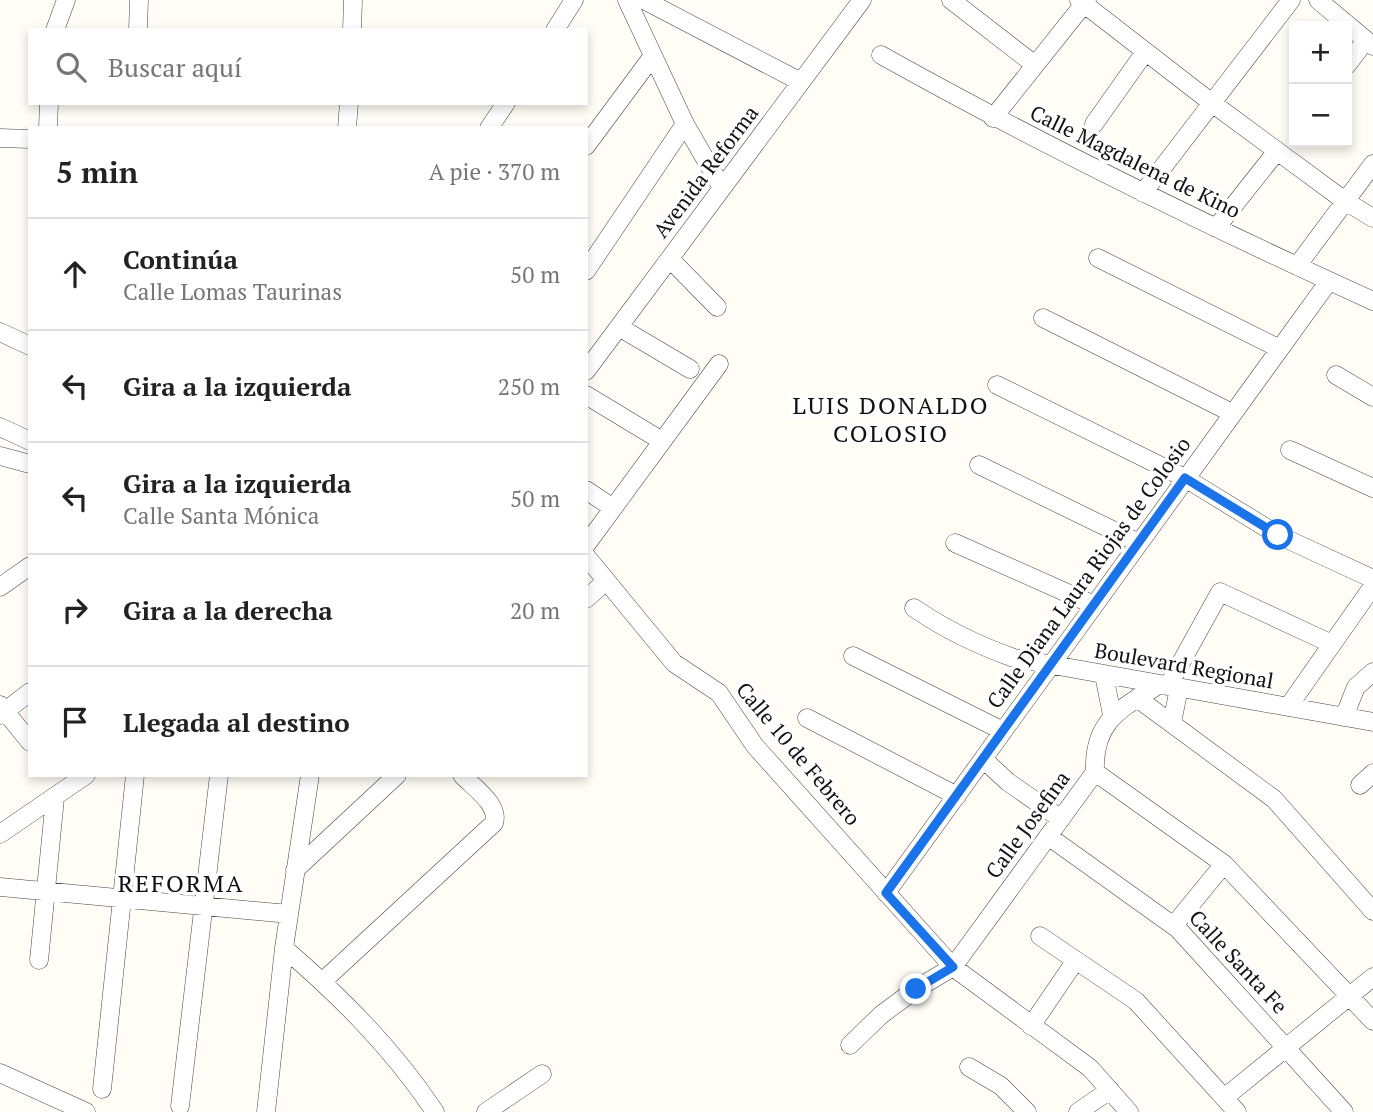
<!DOCTYPE html>
<html lang="es">
<meta charset="utf-8">
<style>
body{margin:0;font-family:"PT Serif",serif;background:#f6f6f6;color:#222}
.controls{position:absolute;right:21px;top:21px;display:grid;overflow:hidden;border-radius:0px;box-shadow:0 4px 10px #0003}
.controls button{width:63px;height:63px;display:grid;place-items:center;padding:0;border:0;border-bottom:2px solid #e0e0e0;background:#fff;color:#222;font:35px sans-serif}
.stop{position:absolute;width:21px;height:21px;margin:-16px;border:5px solid #1a73e8;border-radius:50%;background:#fff}
.stop.end{background:#1a73e8;border-color:#fff;box-shadow:0 2px 7px #0008}
.list{margin:0;padding:0;list-style:none}
h2{display:flex;justify-content:space-between;align-items:center;height:91px;margin:0;padding:0 28px;font-size:30px}
h2 small{font-size:23px;font-weight:400;color:#767676}
.list li{display:grid;grid-template-columns:46px 1fr auto;gap:21px;align-items:center;box-sizing:border-box;height:112px;padding:0 28px;border-top:2px solid #e0e0e0}
.list b{display:block;font-size:26px;white-space:nowrap}
.list p{margin:0;font-size:23px;white-space:nowrap;color:#767676}
.list em{font-size:23px;font-style:normal;color:#767676}
.icon{flex:none;width:38px;height:38px;fill:none;stroke:currentColor;stroke-width:2;stroke-linecap:round;stroke-linejoin:round}
.map{position:relative;flex:none;width:1373px;height:1112px;overflow:hidden}
.search{position:absolute;background:#fff;box-shadow:0 4px 10px #0003;left:28px;top:28px;width:560px;height:77px;display:flex;align-items:center;gap:18px;box-sizing:border-box;padding:0 24px;border-radius:0px;color:#767676;font-size:26px}
.panel{position:absolute;background:#fff;box-shadow:0 4px 10px #0003;left:28px;top:126px;width:560px;height:651px;border-radius:0px}
.map>svg:first-child{display:block}
</style>
<div class="map">
<svg width="1373" height="1112" viewBox="0 0 1373 1112">
<rect width="100%" height="100%" fill="#fffdf5"/>
<g fill="none" stroke-linecap="round" stroke-linejoin="round">
<defs>
<path id="minor" d="M627 0 685 124 722 188
M644 0 801 82
M951 0 1035 65
M1079 0 1212 103 1345 201 1373 218
M1318 0 1373 46
M55 30 66 0
M138 30 139 0
M352 30 353 0
M555 30 574 0
M881 55C1042 145 1206 225 1373 301
M1347 65 1366 40
M993 118 1087 0
M1094 124 1145 52
M48 128 49 103
M347 128 349 103
M489 128 506 103
M0 138 30 139
M586 146 652 57
M1143 193 1291 0
M1216 228 1277 151
M1098 258 1278 348
M670 259 717 307
M1297 266 1373 164
M586 271 685 124
M1043 318 1232 413
M619 327 690 369
M0 332 30 346
M586 371 862 0
M1336 375 1373 397
M997 385 1185 478 1278 535 1373 579
M586 395 662 441
M0 427 30 441
M1290 450 1373 488
M0 456 30 464
M979 465 1139 543
M586 490 613 508
M955 543 1094 605
M586 545 719 364
M586 556 674 663 719 693 755 746 953 967 1090 1068 1129 1112
M0 587 30 566
M586 599 606 581
M914 608C946 630 977 645 1014 658L1373 722
M853 656 1003 731
M1104 675 1112 715
M1168 686 1220 592 1332 644
M1137 698 1274 799 1373 911
M0 705 30 742
M1288 707 1373 586
M0 715 30 692
M1344 717 1356 687 1373 672
M807 718 957 796
M1172 723 1179 688
M983 759 1008 782 1061 819
M1095 772 1224 864 1373 1021
M1360 785 1373 773
M0 834 86 775
M1048 836 1178 929 1344 1112
M295 870 397 775
M0 887 289 914
M886 893 1329 281
M1174 925 1224 864
M1040 936 1136 1001 1237 1112
M284 948C341 997 393 1049 435 1112
M39 960 55 798
M323 981 494 823C500 805 473 787 462 775
M1031 1026 1076 960
M850 1045 881 1015 916 989 953 967 1095 772C1093 720 1121 709 1160 684
M969 1067 1001 1086 1027 1112
M0 1073 86 1112
M102 1089 135 775
M1224 1098 1373 977
M180 1106 219 775
M266 1112 284 948 310 775
M486 1112 542 1074
M1078 1112 1110 1090"/>
</defs>
<use href="#minor" stroke="#444" stroke-width="19"/>
<use href="#minor" stroke="#fff" stroke-width="18"/>
</g>
<g fill="none" stroke-linecap="round" stroke-linejoin="round">
<path stroke="#1a73e8" stroke-width="9" d="M916 989 953 967 886 893 1185 478 1278 535"/>
</g>
<g text-anchor="middle" stroke-width="7" stroke-linejoin="round" paint-order="stroke">
<g font-size="21" fill="#111" stroke="#fff">
<text transform="translate(1135 162) rotate(26)" y="7">Calle Magdalena de Kino</text>
<text transform="translate(706 172) rotate(-53)" y="7">Avenida Reforma</text>
<text transform="translate(1089 573) rotate(-54)" y="7">Calle Diana Laura Riojas de Colosio</text>
<text transform="translate(1184 666) rotate(10)" y="7">Boulevard Regional</text>
<text transform="translate(798 754) rotate(50)" y="7">Calle 10 de Febrero</text>
<text transform="translate(1028 825) rotate(-54)" y="7">Calle Josefina</text>
<text transform="translate(1238 962) rotate(47)" y="7">Calle Santa Fe</text>
</g>
<g font-size="24" letter-spacing="2" fill="#111" stroke="#fff">
<text x="891" y="414">LUIS DONALDO<tspan x="891" dy="28">COLOSIO</tspan></text>
<text x="181" y="892">REFORMA</text>
</g>
</g>
</svg>
<div class="controls">
<button>+</button>
<button>−</button>
</div>
<div class="stop" style="left:1278px;top:535px"></div>
<div class="stop end" style="left:916px;top:989px"></div>
<div class="search"><svg class="icon" aria-label="search" viewBox="0 0 24 24"><circle cx="10" cy="10" r="6"/><path d="M15 15l6 6"/></svg>Buscar aquí</div>
<section class="panel">
<h2>5 min<small>A pie · 370 m</small></h2>
<ul class="list">
<li><svg class="icon" aria-label="ahead" viewBox="0 0 24 24"><path d="M12 20V5M6 11l6-6 6 6"/></svg><div><b>Continúa</b><p>Calle Lomas Taurinas</p></div><em>50 m</em></li>
<li><svg class="icon" aria-label="left" viewBox="0 0 24 24"><path d="M17 20v-9H6M10 6l-5 5 5 5"/></svg><div><b>Gira a la izquierda</b></div><em>250 m</em></li>
<li><svg class="icon" aria-label="left" viewBox="0 0 24 24"><path d="M17 20v-9H6M10 6l-5 5 5 5"/></svg><div><b>Gira a la izquierda</b><p>Calle Santa Mónica</p></div><em>50 m</em></li>
<li><svg class="icon" aria-label="right" viewBox="0 0 24 24"><path d="M7 20v-9h11M14 6l5 5-5 5"/></svg><div><b>Gira a la derecha</b></div><em>20 m</em></li>
<li><svg class="icon" aria-label="arrive" viewBox="0 0 24 24"><path d="M6 21V4h12l-3 4 3 4H6"/></svg><div><b>Llegada al destino</b></div></li>
</ul>
</section>
</div>
